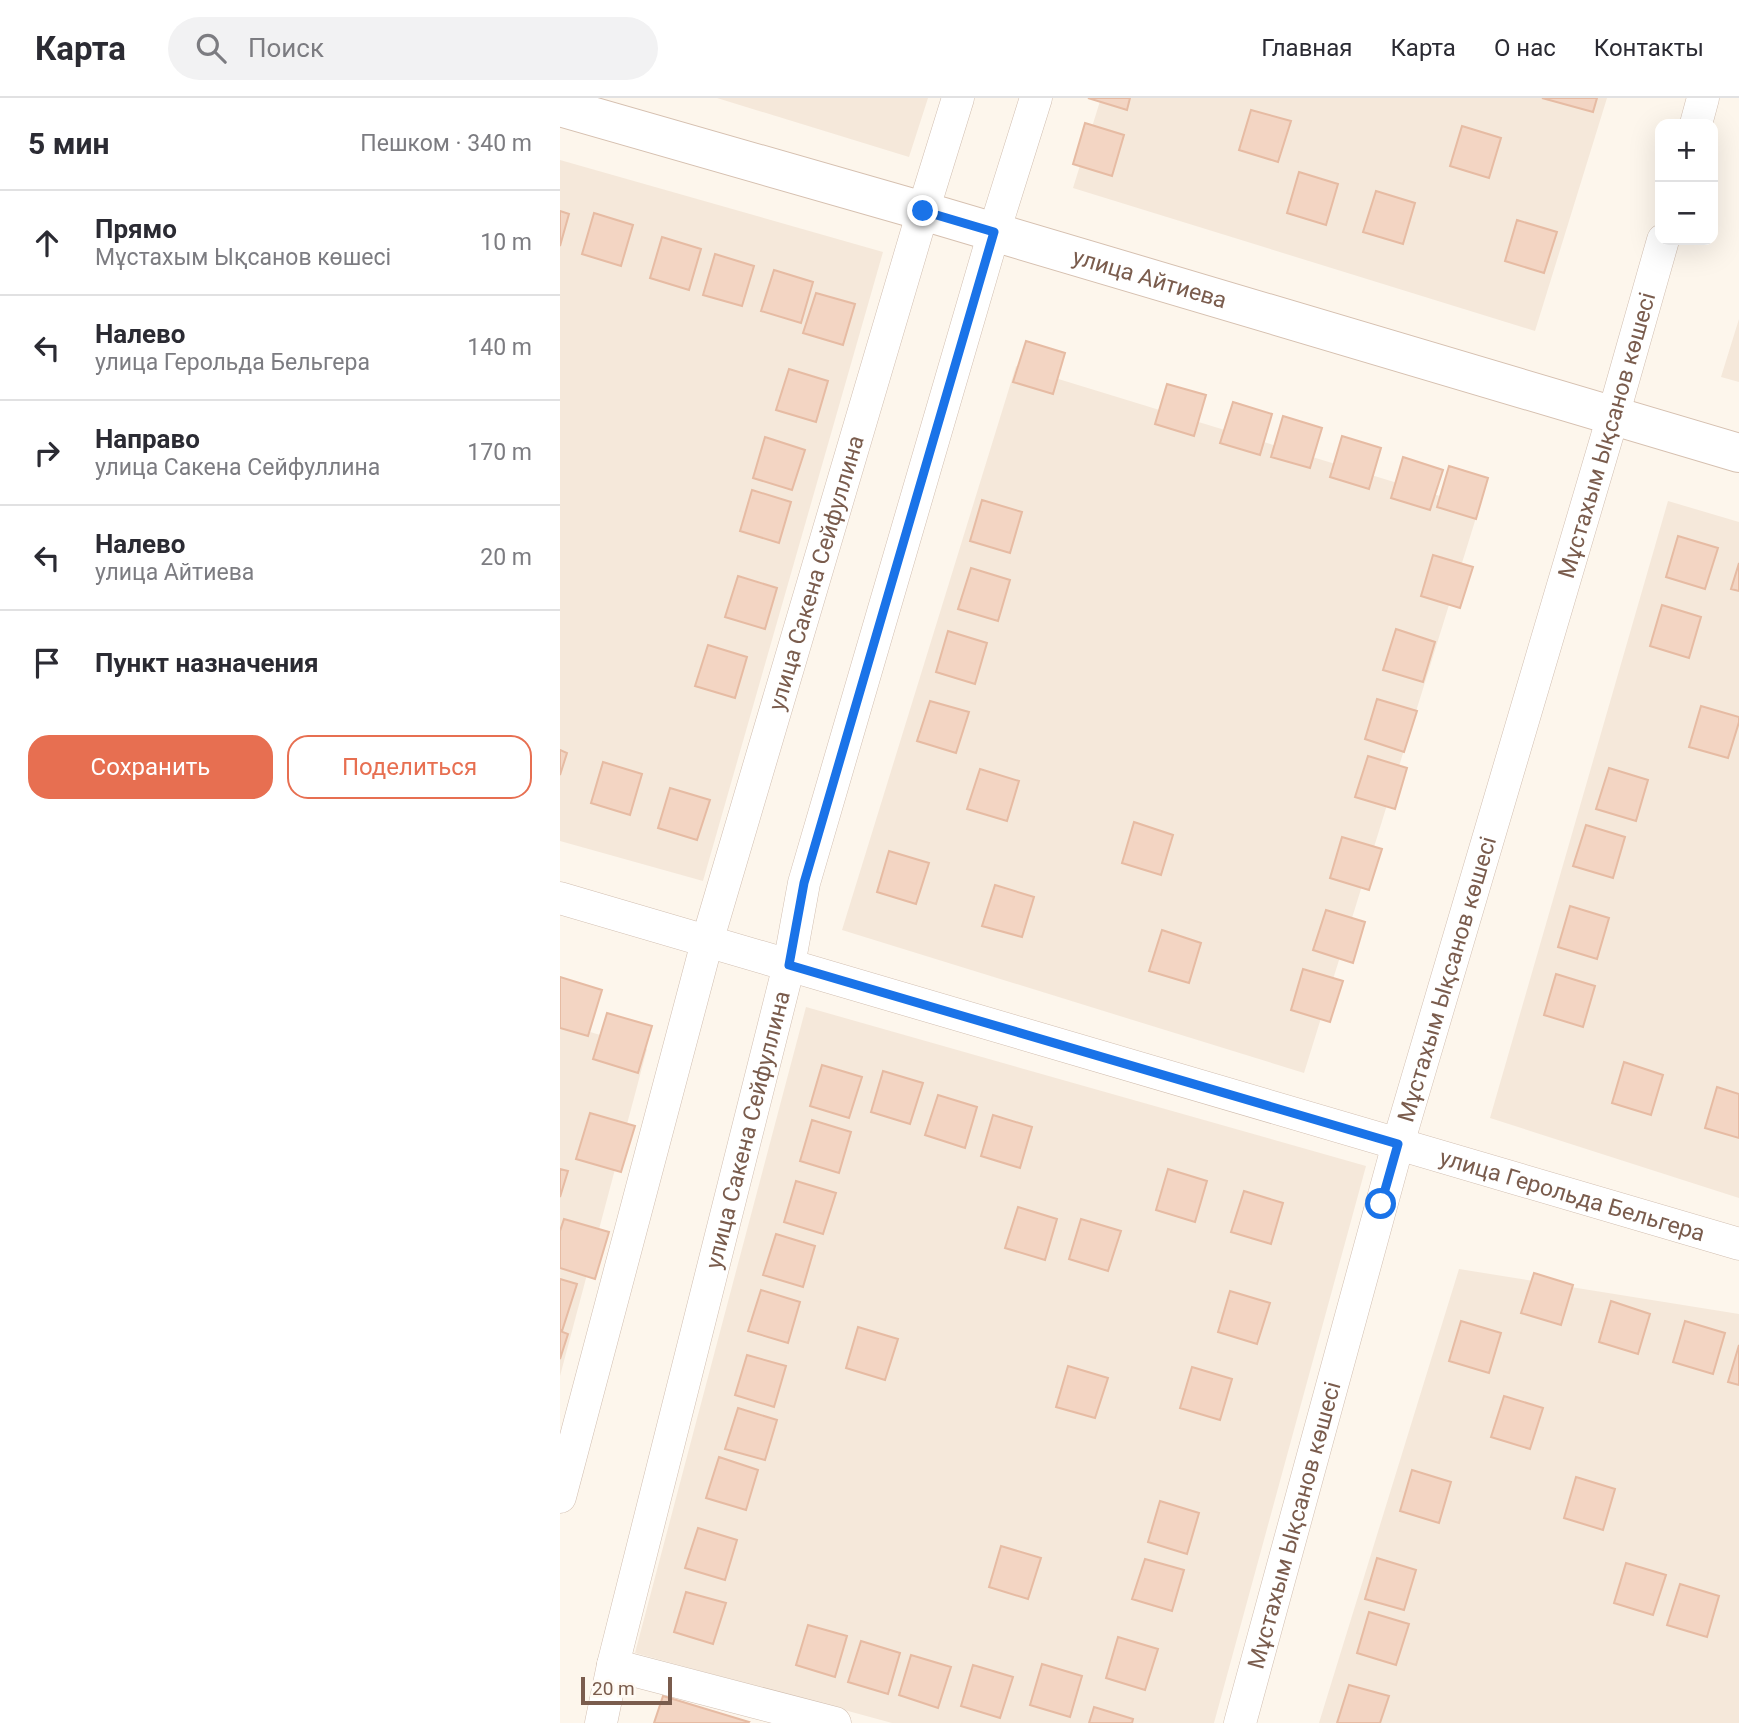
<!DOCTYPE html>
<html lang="ru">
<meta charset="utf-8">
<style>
body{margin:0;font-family:Roboto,sans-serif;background:#f2f2f3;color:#2b2b33}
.controls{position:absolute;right:21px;top:21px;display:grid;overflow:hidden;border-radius:14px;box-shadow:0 7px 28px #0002}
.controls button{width:63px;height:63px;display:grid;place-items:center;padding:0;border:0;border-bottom:2px solid #e1e1e2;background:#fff;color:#2b2b33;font:35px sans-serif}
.scale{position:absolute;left:21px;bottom:18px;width:91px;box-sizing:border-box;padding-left:7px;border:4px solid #7a5c4d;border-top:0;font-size:19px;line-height:24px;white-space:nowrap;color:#7a5c4d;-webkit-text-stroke:5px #fffaf3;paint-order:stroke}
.stop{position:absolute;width:21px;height:21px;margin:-16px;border:5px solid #1a73e8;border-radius:50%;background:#fff}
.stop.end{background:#1a73e8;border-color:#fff;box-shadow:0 2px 7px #0008}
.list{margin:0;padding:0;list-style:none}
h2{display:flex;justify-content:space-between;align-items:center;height:91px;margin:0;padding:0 28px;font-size:30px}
h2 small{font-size:23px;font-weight:400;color:#7c7c81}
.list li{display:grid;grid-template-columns:46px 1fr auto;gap:21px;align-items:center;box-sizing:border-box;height:105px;padding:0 28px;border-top:2px solid #e1e1e2}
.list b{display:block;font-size:26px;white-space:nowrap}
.list p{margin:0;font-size:23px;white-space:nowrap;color:#7c7c81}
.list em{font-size:23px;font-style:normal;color:#7c7c81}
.actions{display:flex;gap:14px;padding:21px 28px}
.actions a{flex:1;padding:16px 0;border:2px solid #e76f51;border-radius:21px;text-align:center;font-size:24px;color:#e76f51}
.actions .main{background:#e76f51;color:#fff}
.icon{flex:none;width:38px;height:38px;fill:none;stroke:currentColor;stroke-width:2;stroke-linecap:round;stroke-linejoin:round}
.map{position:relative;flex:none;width:1179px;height:1625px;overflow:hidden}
header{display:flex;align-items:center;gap:42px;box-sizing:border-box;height:98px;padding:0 35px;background:#fff;border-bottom:2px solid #e1e1e2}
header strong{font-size:33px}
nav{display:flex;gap:38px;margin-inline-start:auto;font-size:24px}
.search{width:490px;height:63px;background:#f2f2f3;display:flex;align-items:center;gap:18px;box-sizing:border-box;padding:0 24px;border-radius:38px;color:#7c7c81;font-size:26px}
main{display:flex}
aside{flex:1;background:#fff}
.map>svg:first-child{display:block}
</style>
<header>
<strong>Карта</strong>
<div class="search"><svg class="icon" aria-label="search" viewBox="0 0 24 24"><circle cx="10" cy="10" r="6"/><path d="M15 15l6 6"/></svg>Поиск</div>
<nav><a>Главная</a><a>Карта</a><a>О нас</a><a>Контакты</a></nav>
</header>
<main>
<aside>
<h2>5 мин<small>Пешком · 340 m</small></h2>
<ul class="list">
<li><svg class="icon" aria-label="ahead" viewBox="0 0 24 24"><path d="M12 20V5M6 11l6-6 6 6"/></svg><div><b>Прямо</b><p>Мұстахым Ықсанов көшесі</p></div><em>10 m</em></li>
<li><svg class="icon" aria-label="left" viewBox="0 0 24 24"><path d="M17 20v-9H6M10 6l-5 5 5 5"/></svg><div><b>Налево</b><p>улица Герольда Бельгера</p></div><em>140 m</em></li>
<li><svg class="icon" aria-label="right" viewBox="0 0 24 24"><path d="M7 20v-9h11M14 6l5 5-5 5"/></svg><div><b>Направо</b><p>улица Сакена Сейфуллина</p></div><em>170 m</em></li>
<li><svg class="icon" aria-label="left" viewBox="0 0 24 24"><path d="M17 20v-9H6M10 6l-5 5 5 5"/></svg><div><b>Налево</b><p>улица Айтиева</p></div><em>20 m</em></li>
<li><svg class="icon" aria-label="arrive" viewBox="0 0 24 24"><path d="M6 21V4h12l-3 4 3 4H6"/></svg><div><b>Пункт назначения</b></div></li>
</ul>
<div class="actions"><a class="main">Сохранить</a><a>Поделиться</a></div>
</aside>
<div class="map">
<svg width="1179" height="1625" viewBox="0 0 1179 1625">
<rect width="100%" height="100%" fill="#fdf6ec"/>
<path fill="#f5e8da" d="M157 0H368L349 59Z
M541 0H1047L975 233 513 90Z
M0 62 323 154 143 783 0 743Z
M1179 221V284L1161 279Z
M456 268 919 410 744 975 282 832Z
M1108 403 1179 424V1100L930 1020Z
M246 909 806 1068 654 1625H332L75 1555Z
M0 925 87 951 0 1278Z
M899 1171 1179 1216V1625H759Z"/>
<path fill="#f3d5c3" stroke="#e6bba3" stroke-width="2" d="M528 0H570L567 12Z
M982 0H1037L1033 14Z
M691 12 731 23 718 64 679 52Z
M525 25 564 37 552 78 513 66Z
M902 28 941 40 929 80 890 68Z
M739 74 778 86 766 127 727 115Z
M816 93 855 105 843 146 803 134Z
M0 113 9 116 0 148Z
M34 115 73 127 61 168 22 156Z
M957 122 997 134 984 175 945 163Z
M102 139 141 151 129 192 90 180Z
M155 156 194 168 182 208 143 197Z
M214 172 253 184 241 225 201 213Z
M256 195 295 206 283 247 243 235Z
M466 243 505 255 493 296 453 284Z
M229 271 268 283 256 324 216 312Z
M607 286 646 297 634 338 595 326Z
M673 304 712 316 700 357 660 345Z
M723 318 762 330 750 370 711 359Z
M782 338 821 350 809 391 770 379Z
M205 339 245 352 232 392 193 380Z
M843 359 883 372 870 412 831 400Z
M889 368 928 380 916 421 877 409Z
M192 392 231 404 219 445 180 433Z
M422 402 462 414 450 455 410 443Z
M1118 438 1158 450 1145 491 1106 479Z
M873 457 913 469 900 510 861 498Z
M1179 465V493L1171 491Z
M411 470 450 482 438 523 398 511Z
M178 478 217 490 205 531 165 519Z
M1102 507 1141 519 1129 560 1090 548Z
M836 531 875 544 863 584 823 572Z
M388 533 427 545 415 586 376 574Z
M148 547 187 559 175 600 135 588Z
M817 601 857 613 844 654 805 641Z
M370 603 409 614 396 655 357 643Z
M1141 608 1179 619V624L1168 660 1129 649Z
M0 652 7 655 0 677Z
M808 658 847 670 835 711 795 699Z
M43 664 82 676 70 717 31 705Z
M1049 670 1088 682 1076 723 1036 711Z
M420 671 459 683 447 723 407 711Z
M110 690 150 702 137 742 98 730Z
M574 724 613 737 601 777 562 765Z
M1026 727 1065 739 1053 780 1013 768Z
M782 739 822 751 809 792 770 780Z
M329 753 369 765 356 806 317 794Z
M435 787 474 799 462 839 422 828Z
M1010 808 1049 820 1037 861 998 849Z
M766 812 805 824 793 865 753 852Z
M602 832 641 845 629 885 589 873Z
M743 871 783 883 770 924 731 912Z
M996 876 1035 888 1023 929 984 917Z
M0 879 42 892 28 938 0 930Z
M47 915 92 928 78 975 33 961Z
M1064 964 1103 977 1091 1017 1052 1005Z
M262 967 302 979 289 1020 250 1008Z
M323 973 363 985 350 1026 311 1014Z
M1157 989 1179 996V1040L1145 1030Z
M378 997 417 1009 405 1050 365 1037Z
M30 1015 75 1028 61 1074 16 1061Z
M433 1017 472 1029 460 1070 421 1058Z
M252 1022 291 1034 279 1075 240 1063Z
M0 1071 8 1073 0 1099Z
M608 1071 647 1083 635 1124 596 1112Z
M236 1083 276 1095 263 1136 224 1124Z
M684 1093 723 1105 711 1146 671 1134Z
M458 1109 497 1121 485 1162 445 1150Z
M4 1121 49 1134 35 1181 0 1170V1133Z
M521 1121 561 1133 548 1173 509 1161Z
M216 1136 255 1148 243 1189 203 1177Z
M974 1175 1013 1187 1001 1227 961 1215Z
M0 1181 17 1186 2 1233 0 1232Z
M201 1192 240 1204 228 1245 188 1233Z
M670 1193 710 1205 697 1246 658 1234Z
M1051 1203 1090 1216 1078 1256 1039 1244Z
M901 1223 941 1235 929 1275 889 1263Z
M1125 1223 1165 1235 1153 1276 1113 1264Z
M298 1229 338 1241 325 1282 286 1270Z
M0 1233 8 1236 0 1261Z
M1179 1247V1287L1168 1284Z
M187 1257 226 1268 214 1309 175 1297Z
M508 1268 548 1280 535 1320 496 1309Z
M632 1269 672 1281 660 1322 620 1310Z
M944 1298 983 1310 970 1351 931 1339Z
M178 1310 217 1322 205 1362 165 1351Z
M159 1359 198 1372 186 1412 146 1400Z
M852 1372 891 1384 879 1425 840 1413Z
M1016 1379 1055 1391 1043 1432 1004 1420Z
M600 1403 639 1415 627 1456 588 1444Z
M138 1430 177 1442 165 1482 125 1470Z
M441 1448 481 1460 468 1501 429 1489Z
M817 1460 856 1472 844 1512 805 1501Z
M585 1461 624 1472 612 1513 572 1501Z
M1066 1465 1106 1477 1093 1517 1054 1505Z
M1120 1486 1159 1498 1147 1539 1107 1527Z
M126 1494 166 1505 153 1546 114 1534Z
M809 1514 849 1526 836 1567 797 1555Z
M248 1527 287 1538 275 1579 236 1567Z
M558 1539 598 1551 585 1592 546 1580Z
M301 1543 340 1555 328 1596 288 1584Z
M351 1557 391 1569 378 1610 339 1597Z
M482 1566 522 1578 510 1619 470 1607Z
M413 1567 453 1579 440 1620 401 1608Z
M789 1587 829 1598 820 1625H777Z
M103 1598 189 1624 188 1625H94Z
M534 1609 573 1621 572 1625H529Z"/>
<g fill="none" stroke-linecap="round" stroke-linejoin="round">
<defs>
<g id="street">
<path d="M1136 26 1143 0"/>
<path id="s1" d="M0 800 1179 1146"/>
<path id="s2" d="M0 1399 147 844 363 113 398 0"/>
<path d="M53 1567 275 1625"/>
<path id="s3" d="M41 1625 53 1567 229 867 244 785 434 134 476 0"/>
<path id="s4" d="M680 1625 838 1046 1053 318 1103 142"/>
</g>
<g id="secondary">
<path id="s5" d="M0 9 363 113 1179 355"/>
</g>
</defs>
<use href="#street" stroke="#d1beb0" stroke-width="33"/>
<use href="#secondary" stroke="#d6c0b0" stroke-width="40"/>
<use href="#street" stroke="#fff" stroke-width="32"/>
<use href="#secondary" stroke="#fff" stroke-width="38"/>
</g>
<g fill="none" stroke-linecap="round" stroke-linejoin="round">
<path stroke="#1a73e8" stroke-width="9" d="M363 113 434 134 244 785 229 867 838 1046 821 1106"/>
</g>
<g text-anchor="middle" stroke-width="5" stroke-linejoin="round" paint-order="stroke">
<g font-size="23" fill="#7a5c4d" stroke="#fffaf3">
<text dy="8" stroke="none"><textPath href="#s5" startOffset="614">улица Айтиева</textPath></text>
<text dy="8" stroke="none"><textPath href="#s4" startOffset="1339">Мұстахым Ықсанов көшесі</textPath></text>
<text dy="8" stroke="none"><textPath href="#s2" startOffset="959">улица Сакена Сейфуллина</textPath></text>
<text dy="8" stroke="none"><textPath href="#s4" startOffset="772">Мұстахым Ықсанов көшесі</textPath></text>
<text dy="8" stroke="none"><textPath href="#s3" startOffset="611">улица Сакена Сейфуллина</textPath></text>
<text dy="8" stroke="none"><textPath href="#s1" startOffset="1055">улица Герольда Бельгера</textPath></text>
<text dy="8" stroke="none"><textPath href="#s4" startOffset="205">Мұстахым Ықсанов көшесі</textPath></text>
</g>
</g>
</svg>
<div class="controls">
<button>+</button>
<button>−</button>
</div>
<div class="scale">20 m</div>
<div class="stop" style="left:821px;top:1106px"></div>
<div class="stop end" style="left:363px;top:113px"></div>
</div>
</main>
